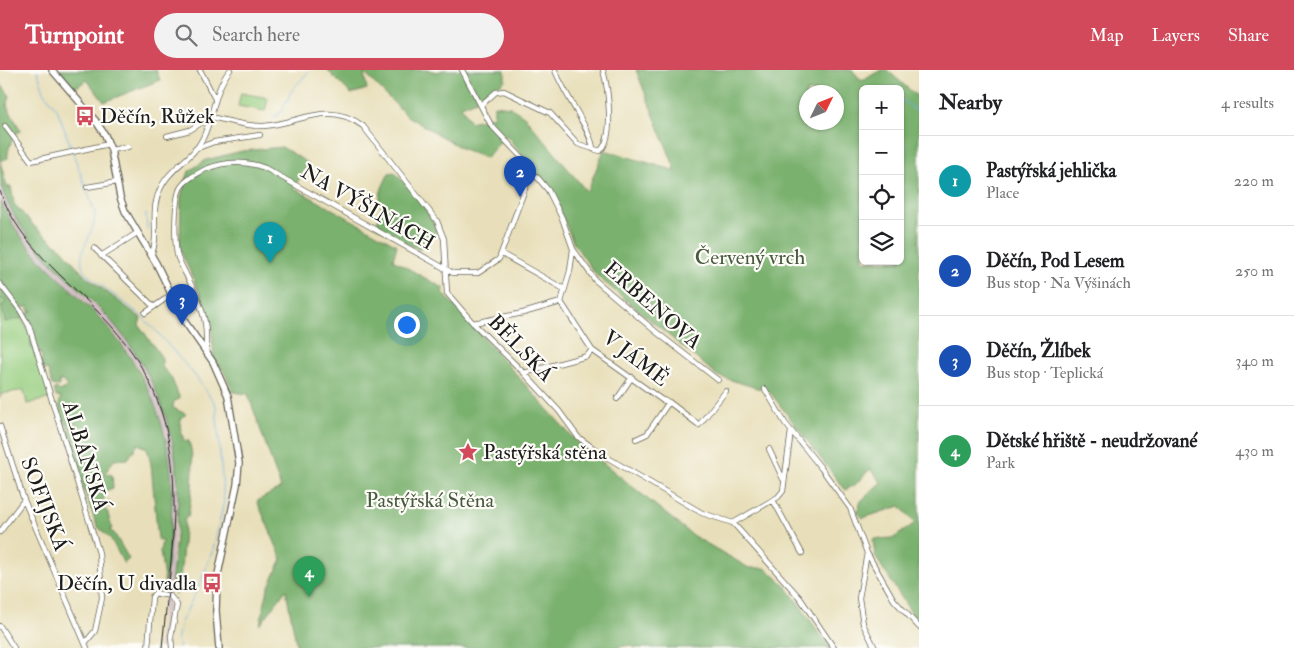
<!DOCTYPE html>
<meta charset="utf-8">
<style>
body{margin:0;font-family:"IM FELL Double Pica",serif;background:#f2f2f2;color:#202124}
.controls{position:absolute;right:15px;top:15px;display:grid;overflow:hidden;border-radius:8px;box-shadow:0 1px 4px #0004}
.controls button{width:45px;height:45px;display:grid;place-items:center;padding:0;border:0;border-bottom:1px solid #e0e0e0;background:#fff;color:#202124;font:25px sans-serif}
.compass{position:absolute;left:799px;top:15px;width:45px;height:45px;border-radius:50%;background:#fff;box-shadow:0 1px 4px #0004;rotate:47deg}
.you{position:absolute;left:406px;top:254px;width:18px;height:18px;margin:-12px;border:4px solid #fff;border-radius:50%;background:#1a73e8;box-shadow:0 0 0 8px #1a73e833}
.badge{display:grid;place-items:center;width:32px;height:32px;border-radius:50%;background:#d1495b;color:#fff;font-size:16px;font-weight:700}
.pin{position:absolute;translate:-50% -41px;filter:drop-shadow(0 1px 2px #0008)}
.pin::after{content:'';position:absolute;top:26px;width:18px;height:15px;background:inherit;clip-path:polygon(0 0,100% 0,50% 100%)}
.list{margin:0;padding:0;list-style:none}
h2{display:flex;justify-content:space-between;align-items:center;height:65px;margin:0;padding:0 20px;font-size:21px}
h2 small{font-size:16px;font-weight:400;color:#757577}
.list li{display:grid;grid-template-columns:32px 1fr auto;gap:15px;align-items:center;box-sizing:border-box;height:90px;padding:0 20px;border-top:1px solid #e0e0e0}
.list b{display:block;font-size:19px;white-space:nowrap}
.list p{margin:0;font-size:16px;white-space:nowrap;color:#757577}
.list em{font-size:16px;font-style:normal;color:#757577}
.icon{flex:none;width:28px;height:28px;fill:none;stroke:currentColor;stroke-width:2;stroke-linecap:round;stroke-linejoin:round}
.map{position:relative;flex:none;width:919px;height:578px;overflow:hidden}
header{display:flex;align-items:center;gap:30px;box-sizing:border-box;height:70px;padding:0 25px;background:#d1495b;color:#fff}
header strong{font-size:24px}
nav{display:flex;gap:28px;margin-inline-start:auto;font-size:18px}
.search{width:350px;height:45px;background:#f2f2f2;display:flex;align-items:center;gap:12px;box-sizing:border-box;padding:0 18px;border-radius:28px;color:#757577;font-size:19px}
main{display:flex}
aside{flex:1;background:#fff}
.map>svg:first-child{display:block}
</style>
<header>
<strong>Turnpoint</strong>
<div class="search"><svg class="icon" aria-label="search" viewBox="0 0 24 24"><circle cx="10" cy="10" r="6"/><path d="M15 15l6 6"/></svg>Search here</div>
<nav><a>Map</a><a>Layers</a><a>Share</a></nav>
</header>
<main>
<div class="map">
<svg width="919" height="578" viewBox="0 0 919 578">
<rect width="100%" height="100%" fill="#fdfcf7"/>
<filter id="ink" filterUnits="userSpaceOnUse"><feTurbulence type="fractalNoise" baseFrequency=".02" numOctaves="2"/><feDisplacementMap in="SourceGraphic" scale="10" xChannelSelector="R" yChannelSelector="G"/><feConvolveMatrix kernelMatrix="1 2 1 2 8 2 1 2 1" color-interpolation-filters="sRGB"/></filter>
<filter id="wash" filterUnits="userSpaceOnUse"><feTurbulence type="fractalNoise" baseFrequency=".0096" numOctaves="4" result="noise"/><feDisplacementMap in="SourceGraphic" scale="20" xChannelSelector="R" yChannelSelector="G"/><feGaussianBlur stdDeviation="1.12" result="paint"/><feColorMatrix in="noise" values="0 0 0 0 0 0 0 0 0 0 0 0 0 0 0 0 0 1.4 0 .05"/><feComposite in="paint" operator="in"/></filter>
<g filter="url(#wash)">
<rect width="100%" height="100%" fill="#e8dfba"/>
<path fill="#d2bec3" d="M0 113 6 128 77 218 111 250 130 273 146 299 164 339 176 389 178 423 165 578H159L170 461 166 367 158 341 141 302 115 264 85 232 46 198 23 171 0 130Z"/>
<path fill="#98ce80" stroke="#5a754e" d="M241 23 268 28 265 41 238 36Z
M0 221C30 250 39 289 51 328L27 334 24 320 1 324 0 328Z"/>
<path fill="#7ab16e" stroke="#4b6645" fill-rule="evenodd" d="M60 0H156L160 10 104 32 87 10 72 20 59 2Z
M327 0H429L437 2 443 0H505V10C492 23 478 30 461 36L470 52 494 46V35L510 37 525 47 587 122 604 80 676 101 636 0H852L862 11 881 0H887L919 28V555L875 486 873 469 894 468 915 453 900 436 863 448 857 442 861 431 881 412 870 399 855 415 845 420 770 322 718 306 597 206 574 174 556 131 544 112 506 65 486 88 461 78 407 46 364 3 367 19 351 24ZM863 19H900V191H863ZM806 22H836V52H806Z
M0 13 10 26 7 36 21 61 14 64C12 73 7 79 8 88L0 91 7 117H11L14 134 35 157 63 180 84 205 141 248 139 255 162 288V297L171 307 180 329 174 331 173 338 186 344 181 349 180 356 184 371H189C196 394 192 423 188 447L185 448C183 464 182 516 175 525L171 516C174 486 178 456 178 425 178 349 144 279 88 227 53 194 15 163 1 115 0 106 0 94 0 85 0 61 0 37 0 13Z
M282 77 308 93 294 118 397 175 393 190 443 218V223L575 370 692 465 749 498H765L785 515 830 578H635L630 575 614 578H297L286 520 260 555 268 518 282 489 257 431 281 418 248 324 233 322 225 303 214 288 211 249 180 179 181 126 189 101 206 90 242 81Z
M394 102C410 117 430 141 437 162L429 165 419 180 375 156 383 138C375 127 384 114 389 103Z
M0 130C22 178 50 198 86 234 139 286 172 350 172 425 172 455 168 486 165 516L160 481 162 471 158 470 151 394 147 378 138 374 128 389 114 390 105 403 112 405 113 418 102 422 105 426 103 429 104 433 109 431 113 435 107 437 103 435V439L107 441 112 458 110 461 114 463 129 489 124 494 111 469 97 456 74 393 72 373 68 368V361L71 360 72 357 68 358C63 349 56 337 61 327H56L54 319 56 318 60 321 67 317 63 311H59V316L52 315 48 300 43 299 41 292 42 287 38 278 32 279 30 276 32 266 36 262 32 258 30 249 26 248 27 244 32 241 28 240V236L23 238 21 235 19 237 24 247 5 252 2 237 6 231 0 228 3 216 0 212Z"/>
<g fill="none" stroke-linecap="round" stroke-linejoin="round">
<path stroke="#6cb0e1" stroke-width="1" d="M37 0 45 24 57 39 95 143C95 169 72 181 86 204L137 242 157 262 197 308 216 335 224 432 213 480 199 516 181 552 177 570 180 578
M889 18V19
M900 28 919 43
M273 48 282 41 292 20 310 0
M146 144 147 160"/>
</g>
</g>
<g filter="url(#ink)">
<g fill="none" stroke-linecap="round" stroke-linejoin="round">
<defs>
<path id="minor" d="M200 0 215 29
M555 0C562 20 593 64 593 79
M481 35 496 22 504 21 550 43 578 74 600 81C615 68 608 18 603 0
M210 47C227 50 247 57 264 56 301 53 328 30 363 56L437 151 444 169 447 223 473 253 524 303 559 341 578 367 603 385 702 443 733 453 800 528 834 578
M5 56 31 91 109 74
M167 66 190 60 209 48
M195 79 214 72 260 65
M111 80 128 77
M528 101 538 108 548 120 562 148 573 179 570 201 561 232 592 280 662 330 669 332 699 355 726 321
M87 117 117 112
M94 178 154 237
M573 179 595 210 655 261 718 310
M502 184 564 219
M101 186 137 163
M151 186C159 169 152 149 156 132 163 98 191 93 203 68 214 45 214 20 230 0
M0 214 20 240 29 256 99 483 102 528 95 561 85 573
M145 243 171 225
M473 253 523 243 561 232
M206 282C206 271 207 259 204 248 199 226 187 208 178 188 174 176 174 127 181 117 187 108 197 104 206 99 225 91 246 91 265 98L453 203H478L499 189 529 108 523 89 491 55 462 0
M524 303 587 286 592 280
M765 319 785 353 821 398 850 438 867 483 859 528 863 554 875 578
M617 329 632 307
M0 356 24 430 87 578
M636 369 647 364 669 332
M769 379 783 409
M773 430 802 483
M733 453 778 427 783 421 791 361
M0 462 24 430
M867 483 894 530 919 557
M0 556 14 578
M148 578 152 527 155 523 170 526 177 535 171 566 172 578"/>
<path id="major" d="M52 0 95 50 105 65 111 80 120 127 125 141 156 193 185 252 213 292 228 326 239 393 237 415 217 509 216 541 219 578"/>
</defs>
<use href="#minor" stroke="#636053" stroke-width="6"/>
<use href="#major" stroke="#636053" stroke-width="8"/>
<use href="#minor" stroke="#fff" stroke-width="4.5"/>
<use href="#major" stroke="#fff" stroke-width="5.5"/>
<path stroke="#1c1c1c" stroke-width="1" d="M0 121C20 176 64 206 102 246 199 345 174 454 162 578"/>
</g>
</g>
<defs>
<symbol id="bus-bare" viewBox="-9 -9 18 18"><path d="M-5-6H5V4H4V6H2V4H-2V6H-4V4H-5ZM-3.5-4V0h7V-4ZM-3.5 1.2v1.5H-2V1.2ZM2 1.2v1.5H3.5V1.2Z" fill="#d1495b" stroke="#fdfcf7" stroke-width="2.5" paint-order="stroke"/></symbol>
<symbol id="sight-bare" viewBox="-9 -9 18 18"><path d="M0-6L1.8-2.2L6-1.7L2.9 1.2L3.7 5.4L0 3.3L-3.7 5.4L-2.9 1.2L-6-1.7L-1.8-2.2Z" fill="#d1495b" stroke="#fdfcf7" stroke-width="2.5" paint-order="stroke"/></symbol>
</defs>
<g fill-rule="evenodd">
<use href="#bus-bare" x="71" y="32" width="28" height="28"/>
<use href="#sight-bare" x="454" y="368" width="28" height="28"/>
<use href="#bus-bare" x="198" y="499" width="28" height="28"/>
</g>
<g text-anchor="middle" stroke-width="4.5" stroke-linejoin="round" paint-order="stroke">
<g font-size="21" fill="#1c1c1c" stroke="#fdfcf7" text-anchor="start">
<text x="100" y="53">Děčín, Růžek</text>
<text x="483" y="389">Pastýřská stěna</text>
<text x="197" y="520" text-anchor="end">Děčín, U divadla</text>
</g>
<g font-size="21" fill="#1c1c1c" stroke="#fdfcf7">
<text transform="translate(368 137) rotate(30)" y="7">NA VÝŠINÁCH</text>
<text transform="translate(653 235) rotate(41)" y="7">ERBENOVA</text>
<text transform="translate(521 278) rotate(46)" y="7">BĚLSKÁ</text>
<text transform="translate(636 288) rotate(38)" y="7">V JÁMĚ</text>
<text transform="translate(86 386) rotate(73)" y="7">ALBÁNSKÁ</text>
<text transform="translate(45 434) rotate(69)" y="7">SOFIJSKÁ</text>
</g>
<g font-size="21" fill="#475a3f" stroke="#fdfcf7">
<text x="750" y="194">Červený vrch</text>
<text x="430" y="437">Pastýřská Stěna</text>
</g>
</g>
</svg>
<div class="controls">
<button>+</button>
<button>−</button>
<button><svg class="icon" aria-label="locate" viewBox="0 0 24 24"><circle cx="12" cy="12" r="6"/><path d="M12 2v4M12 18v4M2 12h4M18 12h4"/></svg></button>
<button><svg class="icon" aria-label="layers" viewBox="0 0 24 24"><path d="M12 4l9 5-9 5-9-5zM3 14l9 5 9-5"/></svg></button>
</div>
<svg class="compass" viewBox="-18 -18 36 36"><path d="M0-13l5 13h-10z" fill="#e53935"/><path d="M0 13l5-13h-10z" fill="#757577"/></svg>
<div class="you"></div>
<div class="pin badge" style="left:270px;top:193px;background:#0f9aa8">1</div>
<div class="pin badge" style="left:520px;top:127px;background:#1a4fb4">2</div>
<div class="pin badge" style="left:182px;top:255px;background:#1a4fb4">3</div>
<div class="pin badge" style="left:309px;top:527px;background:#2e9e5b">4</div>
</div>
<aside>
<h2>Nearby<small>4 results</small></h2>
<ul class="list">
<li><span class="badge" style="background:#0f9aa8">1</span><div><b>Pastýřská jehlička</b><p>Place</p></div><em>220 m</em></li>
<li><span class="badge" style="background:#1a4fb4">2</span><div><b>Děčín, Pod Lesem</b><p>Bus stop · Na Výšinách</p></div><em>250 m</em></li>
<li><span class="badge" style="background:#1a4fb4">3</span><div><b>Děčín, Žlíbek</b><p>Bus stop · Teplická</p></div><em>340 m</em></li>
<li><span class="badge" style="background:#2e9e5b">4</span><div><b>Dětské hřiště - neudržované</b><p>Park</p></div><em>430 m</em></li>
</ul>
</aside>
</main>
